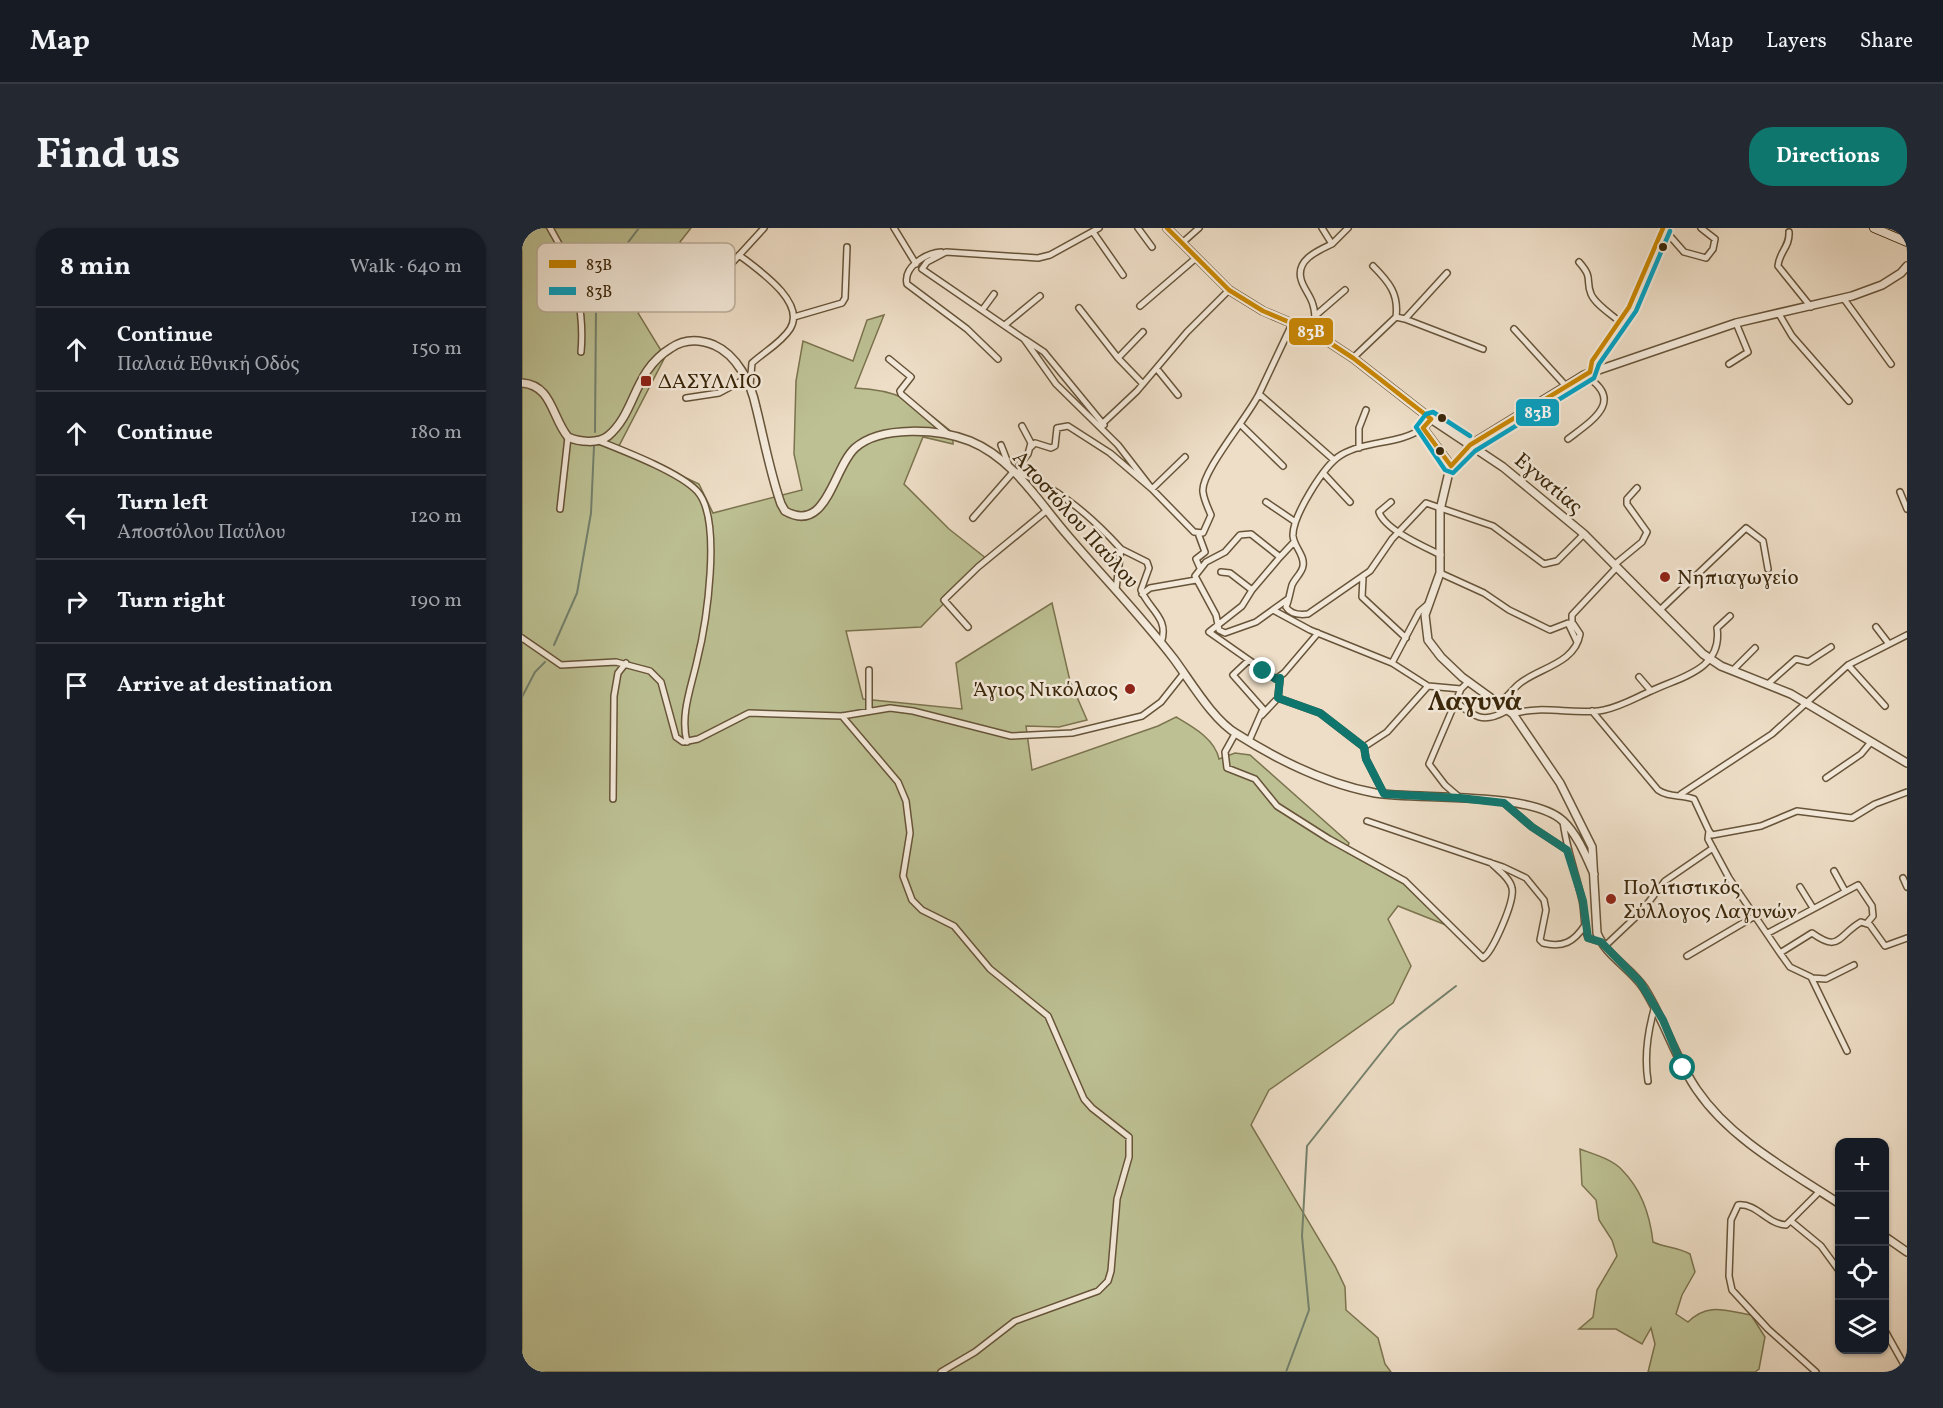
<!DOCTYPE html>
<meta charset="utf-8">
<style>
body{margin:0;font-family:Vollkorn,serif;background:#242831;color:#f1f3f6}
.controls{position:absolute;right:18px;bottom:18px;display:grid;overflow:hidden;border-radius:12px;box-shadow:0 2px 4px #0004}
.controls button{width:54px;height:54px;display:grid;place-items:center;padding:0;border:0;border-bottom:2px solid #363941;background:#171b24;color:#f1f3f6;font:30px sans-serif}
.stop{position:absolute;width:18px;height:18px;margin:-14px;border:4px solid #0f766e;border-radius:50%;background:#fff}
.stop.end{background:#0f766e;border-color:#fff;box-shadow:0 2px 6px #0008}
.list{margin:0;padding:0;list-style:none}
h2{display:flex;justify-content:space-between;align-items:center;height:78px;margin:0;padding:0 24px;font-size:26px}
h2 small{font-size:20px;font-weight:400;color:#9ea1a6}
.list li{display:grid;grid-template-columns:39px 1fr auto;gap:18px;align-items:center;box-sizing:border-box;height:84px;padding:0 24px;border-top:2px solid #363941}
.list b{display:block;font-size:22px;white-space:nowrap}
.list p{margin:0;font-size:20px;white-space:nowrap;color:#9ea1a6}
.list em{font-size:20px;font-style:normal;color:#9ea1a6}
.icon{flex:none;width:33px;height:33px;fill:none;stroke:currentColor;stroke-width:2;stroke-linecap:round;stroke-linejoin:round}
.map{position:relative;flex:none;width:1385px;height:1144px;overflow:hidden;border-radius:24px}
header{display:flex;align-items:center;gap:36px;box-sizing:border-box;height:84px;padding:0 30px;background:#171b24;border-bottom:2px solid #363941}
header strong{font-size:28px}
nav{display:flex;gap:33px;margin-inline-start:auto;font-size:21px}
.intro{display:flex;align-items:center;justify-content:space-between;box-sizing:border-box;height:144px;padding:0 36px}
h1{margin:0;font-size:42px}
.button{padding:15px 27px;border-radius:24px;background:#0f766e;color:#fff;font-size:21px;font-weight:700}
main{display:flex;gap:36px;padding:0 36px}
aside{flex:1;background:#171b24;border-radius:24px;box-shadow:0 2px 4px #0004}
.map>svg:first-child{display:block}
</style>
<header>
<strong>Map</strong>
<nav><a>Map</a><a>Layers</a><a>Share</a></nav>
</header>
<div class="intro"><h1>Find us</h1><a class="button">Directions</a></div>
<main>
<aside>
<h2>8 min<small>Walk · 640 m</small></h2>
<ul class="list">
<li><svg class="icon" aria-label="ahead" viewBox="0 0 24 24"><path d="M12 20V5M6 11l6-6 6 6"/></svg><div><b>Continue</b><p>Παλαιά Εθνική Οδός</p></div><em>150 m</em></li>
<li><svg class="icon" aria-label="ahead" viewBox="0 0 24 24"><path d="M12 20V5M6 11l6-6 6 6"/></svg><div><b>Continue</b></div><em>180 m</em></li>
<li><svg class="icon" aria-label="left" viewBox="0 0 24 24"><path d="M17 20v-9H6M10 6l-5 5 5 5"/></svg><div><b>Turn left</b><p>Αποστόλου Παύλου</p></div><em>120 m</em></li>
<li><svg class="icon" aria-label="right" viewBox="0 0 24 24"><path d="M7 20v-9h11M14 6l5 5-5 5"/></svg><div><b>Turn right</b></div><em>190 m</em></li>
<li><svg class="icon" aria-label="arrive" viewBox="0 0 24 24"><path d="M6 21V4h12l-3 4 3 4H6"/></svg><div><b>Arrive at destination</b></div></li>
</ul>
</aside>
<div class="map">
<svg width="1385" height="1144" viewBox="0 0 1385 1144">
<rect width="100%" height="100%" fill="#eedec7"/>
<filter id="stains"><feTurbulence type="fractalNoise" baseFrequency=".00333" numOctaves="4"/><feColorMatrix values="0 0 0 0 .2 0 0 0 0 .09 0 0 0 0 .02 0 0 0 .5 -.17"/></filter>
<radialGradient id="worn" r=".72"><stop offset=".6" stop-color="#630" stop-opacity="0"/><stop offset="1" stop-color="#630" stop-opacity=".3"/></radialGradient>
<path fill="#bcc093" stroke="#7b734e" stroke-width="1.5" d="M0 0H169L158 14 174 31 116 85 143 129 97 218 177 256 191 285 280 262 272 226 274 153 281 113 331 133 345 92 362 87 333 160C381 162 395 176 431 205V216L401 209 382 256 427 301 465 331 399 399 324 403 341 471 440 481 434 435 530 375 548 453 565 492 537 499 504 498 510 542 636 498 654 489C671 499 693 511 697 531L713 525 728 527 827 615 824 624 882 656 929 699 876 678 866 691 889 738 871 775 747 862 729 897 813 1038 823 1059 824 1082 856 1110 863 1136 869 1144H0Z
M1058 921C1071 926 1090 931 1100 942 1119 961 1128 987 1131 1014 1144 1020 1155 1019 1168 1026L1173 1044 1160 1067 1154 1086 1166 1094C1186 1074 1204 1083 1229 1087L1243 1109 1237 1141 1233 1144H1126L1133 1116 1129 1100 1120 1116 1094 1101H1057L1071 1089 1075 1062 1095 1028 1090 1012 1077 992 1074 972 1060 957Z"/>
<g fill="none" stroke-linecap="round" stroke-linejoin="round">
<path stroke="#74816c" stroke-width="2" d="M73 204 74 78 82 46 117 0
M32 417 55 365 69 285 72 218
M0 469 13 444 23 434
M764 1144 787 1082 780 1008 785 918 877 802 934 758"/>
<defs>
<path id="minor" d="M28 0C51 38 63 79 59 124
M372 0 394 36
M577 0 528 27 516 30 424 24 405 34 400 41 502 111 534 156 596 217 630 261 672 304 681 305 689 287C686 280 682 272 681 264 678 245 726 189 737 166L812 232
M616 0 630 19
M1141 0 1162 24 1184 30 1191 21 1193 11 1179 0
M0 2 6 0
M571 4 601 47
M1267 4C1268 19 1257 24 1256 38L1289 79
M660 15 677 0
M810 16 826 0
M419 24C404 25 381 39 385 56L445 101 476 131
M217 27C235 41 285 74 268 101 259 115 242 124 230 135L228 157
M1057 34C1072 51 1063 51 1069 66 1073 76 1089 86 1098 94
M851 38C867 54 877 66 874 89
M199 47 242 0
M1322 71 1369 136
M618 78 674 30
M557 80 596 130
M461 81 472 66
M1257 86 1270 108 1327 173
M793 88 823 62
M272 89 320 75 323 70 325 19
M883 91 961 121
M484 96 518 68
M992 101 1044 158
M793 105C793 96 794 86 791 77 789 68 781 60 779 51 774 32 795 23 810 16L800 0
M504 112 522 124 582 197
M831 130 874 89 883 91 925 45
M367 131 389 149 378 163 379 166 426 206
M1207 136 1226 124 1214 95
M635 141 656 167
M1068 144 1070 133 1107 79 1141 0
M621 156 596 130 621 104
M737 166 770 96
M164 170 197 165 223 151
M581 195 615 163 665 104 707 62
M719 197 761 238
M901 200C877 217 844 212 819 227 802 237 770 289 771 308 772 319 783 327 781 338 780 345 773 350 770 357 768 364 767 372 764 379 769 387 778 387 786 386L848 343 870 311 904 275 971 298 1022 336 1035 333 1062 306
M1046 211C1071 192 1104 172 1062 147
M77 213C102 223 157 244 175 263 201 291 184 397 175 433 169 460 158 487 165 514
M479 217 486 235
M509 219 513 215 529 220 533 218 535 200 546 198 588 225 630 261 663 229
M837 220V200L844 182
M500 246 497 237 506 226 509 215 500 198
M802 246 828 274
M1378 264 1385 281
M744 274 772 293
M869 274 857 284C863 302 903 319 919 327
M38 281 46 209
M451 290 492 243C533 257 570 289 599 321L594 361
M676 305 683 324 674 331 678 340
M599 321 625 334 627 340 619 362C627 382 648 390 639 415
M758 329 730 362 720 378 687 404 754 451 762 445 796 405
M1092 337 1120 314 1125 304 1105 276V271L1115 260
M699 344 708 345 730 362
M918 345 962 365 987 382 1028 402 1046 395 1055 414
M841 350 840 369 884 410
M620 366 628 360 674 352
M766 371 734 394 703 405 697 402 694 387 673 348 684 334 703 324 718 307 729 306 758 329 772 314
M1138 382 1224 300 1241 313 1246 341
M753 383 788 402 870 435
M446 399 422 372 456 339 524 283
M1354 399 1367 416
M0 410 39 437 94 434 128 443 139 454 154 509 161 514 176 511 227 485 320 488 368 480 391 483 489 508 550 505 620 488 639 474 662 445
M727 432 711 447 741 481 727 513
M1326 437 1363 478
M1211 442 1233 420
M1117 449 1129 463
M1247 455 1274 431 1286 434 1309 419
M906 458 939 461 946 454
M756 470 798 485 842 519 844 531 862 566
M933 473C952 489 961 496 984 483
M977 476C984 470 990 462 997 456 1016 440 1053 436 1058 406L1050 394V387L1095 339
M347 482V442
M1070 483 1136 562C1147 570 1159 566 1172 571L1187 603 1186 611 1207 650 1258 725 1290 705C1318 725 1315 708 1339 694L1348 697 1363 718 1385 710
M991 486C1021 476 1053 488 1082 482 1100 478 1113 470 1129 463 1158 449 1201 442 1195 400L1208 388
M740 487 756 470 758 450
M320 488 376 554 384 573 388 605 381 648 390 672 400 682 432 698 468 741 526 788 562 871 570 880 607 909V929L595 971 589 1043 586 1053 576 1063 493 1093 453 1124 419 1144
M713 506 703 524 705 540 733 551 755 578 807 611 883 653 961 730C971 723 993 673 990 660 988 650 976 642 969 635
M842 519 865 504 906 458 870 435 897 384 905 377
M1304 550 1339 526 1349 514
M1159 566 1250 506 1326 437 1385 407
M937 569 923 557 907 536 939 461
M91 571 92 468 96 445 104 435
M982 575 1010 599 1045 622
M845 593 981 639 1004 650 1022 672 1024 682 1018 712 1021 715C1041 720 1052 714 1063 697
M1041 593C1044 620 1054 645 1060 672 1063 684 1061 698 1066 710L1079 714
M1187 603 1190 607 1239 598 1275 583 1330 590 1353 576 1385 564
M1312 643 1323 663
M1381 650 1385 659
M1278 659 1291 680
M1246 705 1336 657 1350 678 1351 688 1345 695
M1083 718 1119 684 1143 653 1191 620
M1258 725 1268 739 1289 749 1325 823
M1165 728 1233 688
M1290 750 1304 751 1332 737
M1126 853C1122 828 1126 802 1133 778
M1270 994 1299 1018 1318 1044
M1362 1101 1385 1142
M1294 1144 1246 1101 1210 1062 1207 1048 1209 992 1216 977C1235 975 1245 996 1264 997L1298 963"/>
<path id="tertiary" d="M645 0 707 62 741 83 793 105 831 130 909 191 981 239 1062 306 1181 426 1199 438 1269 466 1385 535
M0 155C30 157 30 190 46 209 57 214 76 216 86 208 114 185 111 143 149 120 162 111 177 111 192 117 215 127 229 155 234 179 242 211 248 245 259 276L263 283C305 307 311 240 333 220 359 197 417 201 448 213 492 231 517 275 547 309 582 350 619 388 652 431 669 454 691 492 715 506 756 532 805 556 853 565 897 572 1009 563 1041 593 1055 606 1064 628 1072 646
M909 191 901 200 929 238
M1318 976C1268 943 1209 912 1175 862 1153 830 1143 793 1122 760 1109 740 1084 728 1075 705L1070 619 1038 555 991 486 940 449 919 429 906 412 903 387 918 345V282L927 244 948 217 1062 147 1214 95 1330 68 1360 57 1379 45 1385 38
M1362 1008 1385 1024"/>
<path id="secondary" d="M1352 0 1385 14
M1384 0 1385 1"/>
</defs>
<use href="#minor" stroke="#675439" stroke-width="8"/>
<use href="#tertiary" stroke="#675439" stroke-width="10"/>
<use href="#secondary" stroke="#3a260a" stroke-width="10"/>
<use href="#minor" stroke="#f4eadb" stroke-width="5"/>
<use href="#tertiary" stroke="#f4eadb" stroke-width="7"/>
<use href="#secondary" stroke="#f4eadb" stroke-width="8"/>
<defs>
<path id="bus-1" d="M645 0 707 62 741 83 793 105 831 130 909 191 901 200 929 238 948 217 1068 144 1070 133 1107 79 1141 0"/>
<path id="bus-2" d="M948 208 911 184 904 186 894 199 923 242 931 245 953 223 1072 150 1077 136 1114 83 1148 3"/>
</defs>
<use href="#bus-1" stroke="#f4eadb" stroke-width="9"/>
<use href="#bus-2" stroke="#f4eadb" stroke-width="9"/>
<use href="#bus-1" stroke="#c88602" stroke-width="4.5"/>
<use href="#bus-2" stroke="#03a2c4" stroke-width="4.5"/>
</g>
<g fill="none" stroke-linecap="round" stroke-linejoin="round">
<path stroke="#0f766e" stroke-width="8" d="M741 443 754 451 758 450 756 470 798 485 842 519 844 531 862 566 938 570 982 575 1010 599 1045 622 1061 673 1066 710 1079 714 1118 754 1141 792 1161 840"/>
</g>
<g fill="#3a260a" stroke="#f4eadb" stroke-width="2">
<circle cx="1141" cy="19" r="5"/>
<circle cx="920" cy="190" r="5"/>
<circle cx="918" cy="223" r="5"/>
</g>
<g fill="#8f2418" stroke="#f4eadb" stroke-width="2">
<rect x="118" y="147" width="12" height="12" rx="3"/>
<circle cx="1143" cy="349" r="6"/>
<circle cx="608" cy="461" r="6"/>
<circle cx="1089" cy="671" r="6"/>
</g>
<g text-anchor="middle" stroke-width="5" stroke-linejoin="round" paint-order="stroke">
<g font-size="21" fill="#3a260a" stroke="#f4eadb" text-anchor="start">
<text x="136" y="160">ΔΑΣΥΛΛΙΟ</text>
<text x="1155" y="356">Νηπιαγωγείο</text>
<text x="596" y="468" text-anchor="end">Άγιος Νικόλαος</text>
<text x="1101" y="666">Πολιτιστικός<tspan x="1101" dy="24">Σύλλογος Λαγυνών</tspan></text>
</g>
<g font-size="21" fill="#3a260a" stroke="#f4eadb">
<text transform="translate(1027 255) rotate(40)" y="7">Εγνατίας</text>
<text transform="translate(554 291) rotate(48)" y="7">Αποστόλου Παύλου</text>
</g>
<g font-size="27" font-weight="bold" fill="#3a260a" stroke="#f4eadb">
<text x="953" y="482">Λαγυνά</text>
</g>
</g>
<rect x="15" y="15" width="198" height="69" rx="9" fill="#f4eadb" stroke="#bcaf9c" stroke-width="1.5"/>
<rect x="27" y="32" width="27" height="8" fill="#c88602"/>
<rect x="27" y="59" width="27" height="8" fill="#03a2c4"/>
<g font-size="16" fill="#3a260a">
<text x="64" y="42">83Β</text>
<text x="64" y="69">83B</text>
</g>
<g stroke="#f4eadb" stroke-width="2">
<rect x="766" y="89" width="46" height="29" rx="6" fill="#c88602"/>
<rect x="993" y="170" width="45" height="29" rx="6" fill="#03a2c4"/>
</g>
<g font-size="16" text-anchor="middle" font-weight="bold" fill="#fff">
<text x="789" y="109">83Β</text>
<text x="1016" y="190">83B</text>
</g>
<rect width="100%" height="100%" filter="url(#stains)"/>
<rect width="100%" height="100%" fill="url(#worn)"/>
</svg>
<div class="controls">
<button>+</button>
<button>−</button>
<button><svg class="icon" aria-label="locate" viewBox="0 0 24 24"><circle cx="12" cy="12" r="6"/><path d="M12 2v4M12 18v4M2 12h4M18 12h4"/></svg></button>
<button><svg class="icon" aria-label="layers" viewBox="0 0 24 24"><path d="M12 4l9 5-9 5-9-5zM3 14l9 5 9-5"/></svg></button>
</div>
<div class="stop" style="left:1161px;top:840px"></div>
<div class="stop end" style="left:741px;top:443px"></div>
</div>
</main>
